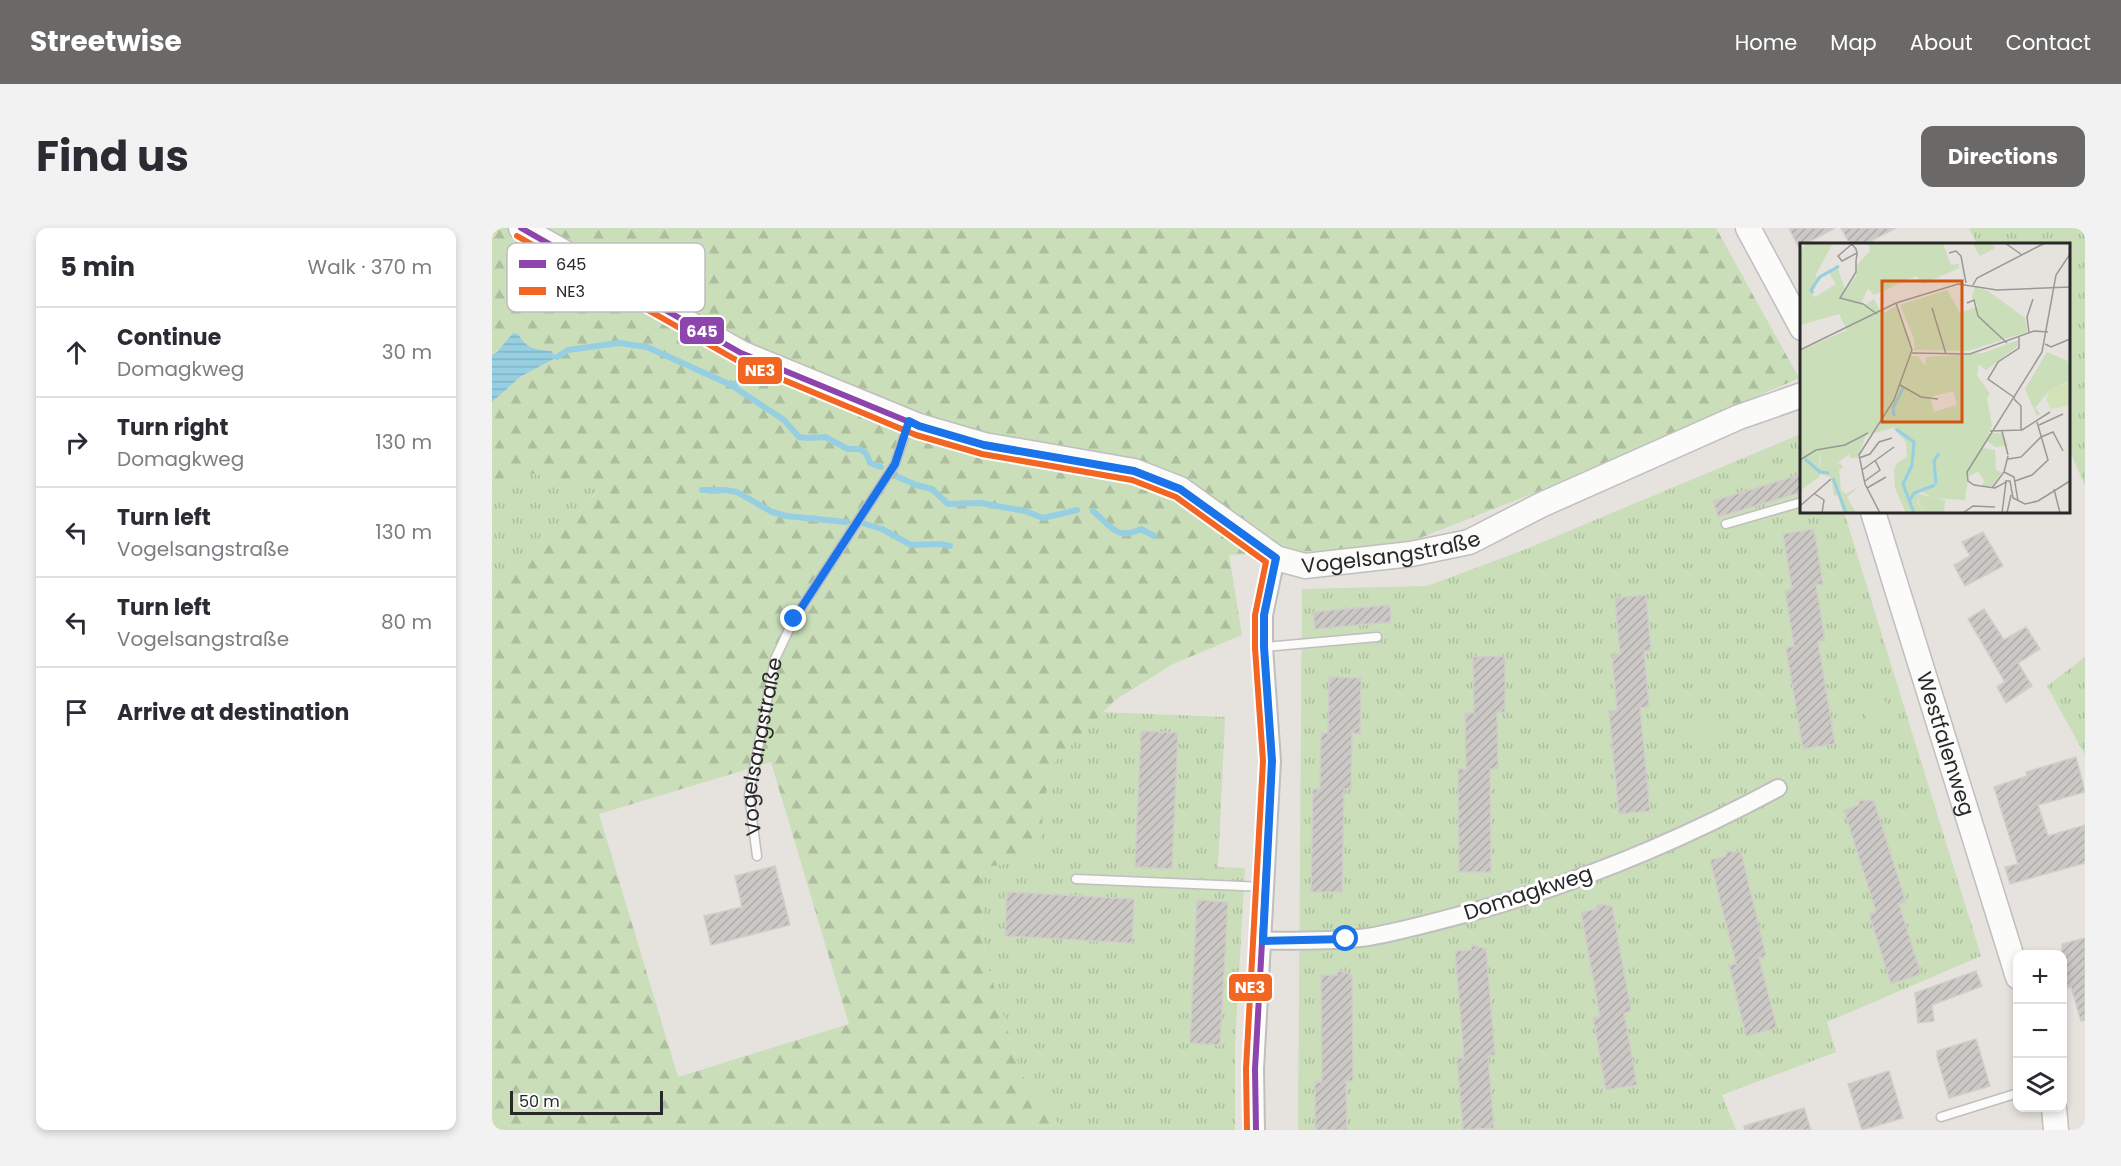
<!DOCTYPE html>
<meta charset="utf-8">
<style>
body{margin:0;font-family:Poppins,sans-serif;background:#f2f2f3;color:#2b2b33}
.controls{position:absolute;right:18px;bottom:18px;display:grid;overflow:hidden;border-radius:12px;box-shadow:0 3px 9px #0003}
.controls button{width:54px;height:54px;display:grid;place-items:center;padding:0;border:0;border-bottom:2px solid #e1e1e2;background:#fff;color:#2b2b33;font:30px sans-serif}
.scale{position:absolute;left:18px;bottom:15px;width:153px;box-sizing:border-box;padding-left:6px;border:3px solid #282828;border-top:0;font-size:16px;line-height:21px;white-space:nowrap;color:#282828;-webkit-text-stroke:4px #fff;paint-order:stroke}
.stop{position:absolute;width:18px;height:18px;margin:-14px;border:4px solid #1a73e8;border-radius:50%;background:#fff}
.stop.end{background:#1a73e8;border-color:#fff;box-shadow:0 2px 6px #0008}
.list{margin:0;padding:0;list-style:none}
h2{display:flex;justify-content:space-between;align-items:center;height:78px;margin:0;padding:0 24px;font-size:26px}
h2 small{font-size:20px;font-weight:400;color:#7c7c81}
.list li{display:grid;grid-template-columns:39px 1fr auto;gap:18px;align-items:center;box-sizing:border-box;height:90px;padding:0 24px;border-top:2px solid #e1e1e2}
.list b{display:block;font-size:22px;white-space:nowrap}
.list p{margin:0;font-size:20px;white-space:nowrap;color:#7c7c81}
.list em{font-size:20px;font-style:normal;color:#7c7c81}
.icon{flex:none;width:33px;height:33px;fill:none;stroke:currentColor;stroke-width:2;stroke-linecap:round;stroke-linejoin:round}
.map{position:relative;flex:none;width:1593px;height:902px;overflow:hidden;border-radius:12px}
header{display:flex;align-items:center;gap:36px;box-sizing:border-box;height:84px;padding:0 30px;background:#6a6968;color:#fff}
header strong{font-size:28px}
nav{display:flex;gap:33px;margin-inline-start:auto;font-size:21px}
.intro{display:flex;align-items:center;justify-content:space-between;box-sizing:border-box;height:144px;padding:0 36px}
h1{margin:0;font-size:42px}
.button{padding:15px 27px;border-radius:12px;background:#6a6968;color:#fff;font-size:21px;font-weight:700}
main{display:flex;gap:36px;padding:0 36px}
aside{flex:1;background:#fff;border-radius:12px;box-shadow:0 3px 9px #0003}
.map>svg:first-child{display:block}
</style>
<header>
<strong>Streetwise</strong>
<nav><a>Home</a><a>Map</a><a>About</a><a>Contact</a></nav>
</header>
<div class="intro"><h1>Find us</h1><a class="button">Directions</a></div>
<main>
<aside>
<h2>5 min<small>Walk · 370 m</small></h2>
<ul class="list">
<li><svg class="icon" aria-label="ahead" viewBox="0 0 24 24"><path d="M12 20V5M6 11l6-6 6 6"/></svg><div><b>Continue</b><p>Domagkweg</p></div><em>30 m</em></li>
<li><svg class="icon" aria-label="right" viewBox="0 0 24 24"><path d="M7 20v-9h11M14 6l5 5-5 5"/></svg><div><b>Turn right</b><p>Domagkweg</p></div><em>130 m</em></li>
<li><svg class="icon" aria-label="left" viewBox="0 0 24 24"><path d="M17 20v-9H6M10 6l-5 5 5 5"/></svg><div><b>Turn left</b><p>Vogelsangstraße</p></div><em>130 m</em></li>
<li><svg class="icon" aria-label="left" viewBox="0 0 24 24"><path d="M17 20v-9H6M10 6l-5 5 5 5"/></svg><div><b>Turn left</b><p>Vogelsangstraße</p></div><em>80 m</em></li>
<li><svg class="icon" aria-label="arrive" viewBox="0 0 24 24"><path d="M6 21V4h12l-3 4 3 4H6"/></svg><div><b>Arrive at destination</b></div></li>
</ul>
</aside>
<div class="map">
<svg width="1593" height="902" viewBox="0 0 1593 902">
<defs>
<pattern id="grass-tufts" width="24" height="20" patternUnits="userSpaceOnUse" patternTransform="scale(1.5)"><rect width="24" height="20" fill="#c9deb9"/><path d="M3 7l-1-3M5 7V3M7 7l1-3M15 17l-1-3M17 17v-4M19 17l1-3" fill="none" stroke="#adbe9f"/></pattern>
<pattern id="forest-firs" width="22" height="20" patternUnits="userSpaceOnUse" patternTransform="scale(1.5)"><rect width="22" height="20" fill="#c9deb9"/><path d="M5 1l3.5 6h-7zM16 11l3.5 6h-7z" fill="#adbe9f"/></pattern>
<pattern id="water-rules" width="6" height="5" patternUnits="userSpaceOnUse" patternTransform="scale(1.5)"><rect width="6" height="5" fill="#97cfe2"/><path d="M0 2.5h6" fill="none" stroke="#82b2c2"/></pattern>
<pattern id="building-hatch" width="6" height="6" patternUnits="userSpaceOnUse" patternTransform="scale(1.5)"><rect width="6" height="6" fill="#cbc8c5"/><path d="M-1 1l2-2M0 6l6-6M5 7l2-2" fill="none" stroke="#aeaca9"/></pattern>
</defs>
<rect width="100%" height="100%" fill="#e6e2de"/>
<path fill="url(#grass-tufts)" d="M1477 0H1593V258L1577 221 1576 16H1485Z
M1309 206 1310 284H1352L1489 728 1335 794 1344 824 1230 867 1244 902H806L810 361 935 358 1029 323Z
M18 242 83 253 106 262 88 283 49 314 30 332 0 352V263Z
M1593 429V527L1555 458Z
M609 484 733 489 726 639 753 640 743 816V902H571L529 845 493 729 488 639 545 631 558 539Z"/>
<path fill="url(#forest-firs)" fill-rule="evenodd" d="M0 0H1224L1307 150 1047 263 905 319 737 327 750 407 681 436 623 472 558 539 545 631 488 640 493 729 529 845 571 902H0V352L30 332 49 314 88 283 106 263 83 253 18 242 0 263V174L28 149 64 129 59 123C41 121 36 121 26 106L0 127ZM279 534 357 796 186 849 107 586Z"/>
<path fill="#c9deb9" d="M1382 470H1389L1394 474V488L1391 493 1378 495 1373 487Z
M1214 487C1227 497 1227 510 1221 523L1208 528C1192 519 1197 491 1214 487Z"/>
<path fill="url(#water-rules)" d="M21 105 26 106C36 121 41 121 59 123L65 129 28 149 0 174V127L5 124Z"/>
<g fill="none" stroke-linecap="round" stroke-linejoin="round">
<path stroke="#97cfe2" stroke-width="6" d="M65 129 76 122 127 115 155 119 239 157 292 192 307 209 316 210 333 209 356 221H367L374 225 378 235 389 239
M239 157 261 149
M406 249 424 257 440 261 456 276 488 275 533 283 551 290 585 282
M210 262H233L245 264 280 284 294 288 354 294
M601 283C619 298 624 313 649 301L662 308
M370 295 390 301 419 317 448 316 458 318"/>
</g>
<path fill="url(#building-hatch)" stroke="#d1ceca" stroke-width="1.5" d="M1297 0H1343L1313 16H1310L1307 20Z
M1349 0H1404L1373 16H1358Z
M1310 246V264L1226 289 1221 273Z
M1322 301 1331 356 1324 357 1333 413 1326 414 1343 516 1311 521 1294 420 1302 418 1293 363 1300 361 1291 306Z
M1491 304 1511 338 1473 358 1462 337 1478 328 1470 314Z
M1154 367 1159 423H1152L1157 479 1148 480 1158 583 1127 586 1117 483 1125 482 1120 426H1128L1123 370Z
M898 377 899 394 823 401 821 384Z
M1492 381 1512 412 1534 399 1548 421 1526 435 1540 458 1514 475 1505 459 1513 454 1476 391Z
M1013 428V484H1005L1006 541H998L999 644H967L966 541H974L973 485H982L981 429Z
M837 449 869 450 868 506 860 505 859 561H852L850 664H819L821 561H828L829 505H836Z
M649 503 686 505 680 641 643 639Z
M1584 529 1593 564 1546 577 1556 608 1593 597V635L1518 656 1513 639 1526 636 1502 559 1535 548 1534 544Z
M1367 572 1382 573 1414 674 1407 676 1429 746 1399 756 1377 686 1384 684 1352 582 1367 577Z
M1234 623 1249 624 1274 728 1267 730 1285 800 1254 808 1237 737 1244 736 1218 632 1234 628Z
M283 638 298 697 219 717 212 688 250 679 243 648Z
M515 664 642 671 640 715 513 708Z
M705 672 736 674 728 817 698 815Z
M1106 676 1120 678 1139 783 1132 785 1145 857 1114 862 1101 790 1108 789 1089 684 1104 681Z
M1593 710V792L1589 793 1579 759 1570 761V716Z
M980 717 994 721 1003 827 996 828 1002 900 971 902 965 830H972L963 723 979 722Z
M847 742 860 747 861 853H854L855 902H823V854H830L829 747H845Z
M1484 743 1490 758 1440 777 1442 793 1426 795 1423 765Z
M1484 811 1498 858 1457 870 1445 829V823Z
M1397 843 1411 890 1370 902 1356 856Z
M1312 880 1319 902H1253L1252 898Z"/>
<g fill="none" stroke-linecap="round" stroke-linejoin="round">
<defs>
<g id="lane">
<path d="M1234 296 1310 274"/>
<path d="M772 419 885 409"/>
<path id="s1" d="M265 628 257 567 283 431 302 391 403 236 416 197"/>
<path d="M584 651 773 659"/>
<path d="M1449 889 1526 865"/>
</g>
<path id="street" d="M771 713C806 712 842 714 876 709 906 704 935 696 965 688 1077 659 1184 615 1286 560
M764 902 763 841 780 533 772 419V387L784 330"/>
<g id="secondary">
<path id="s2" d="M29 0 249 125 427 198 492 217 642 243 688 261 784 330 813 338 919 326 977 314 1049 277 1247 189 1310 167"/>
<path d="M1256 0 1310 100"/>
<path id="s3" d="M1381 284 1526 749"/>
<path d="M1562 880 1564 902"/>
</g>
</defs>
<use href="#lane" stroke="#c0bebf" stroke-width="11"/>
<use href="#street" stroke="#c0bebf" stroke-width="20"/>
<use href="#secondary" stroke="#c0bebf" stroke-width="27"/>
<use href="#lane" stroke="#fbfbfa" stroke-width="8"/>
<use href="#street" stroke="#fbfbfa" stroke-width="16"/>
<use href="#secondary" stroke="#fbfbfa" stroke-width="24"/>
<defs>
<path id="bus-1" d="M29 0 249 125 427 198 492 217 642 243 688 261 784 330
M764 902 763 841 780 533 772 419V387L784 330"/>
<path id="bus-2" d="M25 8 246 133 424 207 490 226 640 252 684 269 774 334 763 387V420L771 533 754 841 755 902"/>
</defs>
<use href="#bus-1" stroke="#fff" stroke-width="10"/>
<use href="#bus-2" stroke="#fff" stroke-width="10"/>
<use href="#bus-1" stroke="#8e44ad" stroke-width="6"/>
<use href="#bus-2" stroke="#f26522" stroke-width="6"/>
</g>
<g fill="none" stroke-linecap="round" stroke-linejoin="round">
<path stroke="#1a73e8" stroke-width="8" d="M302 391 403 236 417 193 427 198 492 217 642 243 688 261 784 330 772 387V419L780 533 771 713 854 711"/>
</g>
<g text-anchor="middle" stroke-width="6" stroke-linejoin="round" paint-order="stroke">
<g font-size="21" fill="#282828" stroke="#fff">
<text dy="7" stroke="none"><textPath href="#s2" startOffset="950">Vogelsangstraße</textPath></text>
<text dy="7" stroke="none"><textPath href="#s3" startOffset="243">Westfalenweg</textPath></text>
<text dy="7" stroke="none"><textPath href="#s1" startOffset="111">Vogelsangstraße</textPath></text>
<text transform="translate(1036 665) rotate(-18)" y="7">Domagkweg</text>
</g>
</g>
<g transform="translate(1308 15)">
<rect width="270" height="270" fill="#e6e2de"/>
<path d="M69 0H143L151 22 159 21V25L123 41 116 33 74 52 56 33 57 22 70 8ZM175 44 188 48 225 75 227 89 168 108 114 107V96L100 62 147 47 160 70 178 63 172 54ZM218 97V103L186 127 175 118 157 132 139 136 125 125 126 114 183 110ZM37 204H47L50 210 33 224 25 208ZM19 208 20 233 1 247 0 219Z" fill="#c9deb9"/>
<path d="M5 0H33L15 33 19 35 12 52 15 54 36 41 29 30 37 24 45 46 56 33 60 34 62 40 69 43 61 61 64 63 74 56 82 71 96 63 111 99V113H118L130 130 147 135 175 118 179 121 177 132 190 151 187 155 192 183 188 190H202L208 203 195 204 187 198 183 205 195 207 196 227 202 229 192 243H182L184 238 178 228 168 234 165 257 135 255 119 248 118 261 126 270H106L95 245 94 227 97 220 107 214 106 199 93 185 66 192 58 215H50L47 204 25 208 33 223 40 220 43 224 39 227 41 247 46 251 60 243 47 254 56 270H43L38 252 34 253 31 234 17 230 21 221 19 208 0 219V108L47 87 39 71 0 82V11ZM153 148 157 162 134 169 130 154ZM172 0H192L195 5 180 13ZM247 109 270 119V137L249 148 235 165 240 171 237 173 225 146Z" fill="#c9deb9" fill-rule="evenodd"/>
<path d="M119 251 145 257 144 270H126L119 261Z" fill="#c9deb9"/>
<path d="M270 138V162L251 166 246 157 249 148Z" fill="#d3e2b7"/>
<path fill="none" stroke="#97cfe2" stroke-width="3" d="M13 50 11 47 20 34 39 23M94 173 93 165 103 145M96 186 114 199 112 222 103 241 114 270M5 216 20 229 29 230M33 235 46 270M136 241 134 218 139 210M110 257 114 250 135 242"/>
<path fill="none" stroke="#9a9895" stroke-width="1.5" d="M205 0 222 12M57 10 42 18 38 13 52 1 56 6 57 10V11L56 18V29L40 55 63 61 77 71M149 10 156 8 161 13 166 40M173 42 177 35 245 0M167 60 174 57 178 73 207 100M132 65 146 111M229 90 227 74 233 56M245 101 251 104 270 96M0 107 96 60 158 41 197 47 270 44M112 110 170 111 234 88 248 89M100 142 121 154 138 156M215 155 188 136 198 119 219 105V94M214 156 221 163V187M239 182 263 171M190 188 222 187 250 169M202 188 208 212M59 215 70 211 79 199 92 195M208 216 221 214 241 194 253 189 263 208M0 217 16 207 45 202 68 190M62 227 94 204M204 229 214 234 218 258M65 238 80 227 75 217M205 238H210L213 255 225 261 238 258 270 238M215 238 232 232 248 217 237 179M67 245 86 234M192 245 204 229 208 213M254 246 260 270M15 251 24 257 22 270M0 263 31 236M80 270 65 241 59 212 94 157 112 107 96 60M163 270 173 263 195 264M202 270 206 239 195 245 174 242 168 238 167 229 242 109 256 32 270 11M207 270 211 252"/>
<path fill="#d5540f" fill-opacity="0.15" stroke="#d5540f" stroke-width="3" d="M82 38H162V179H82Z"/>
<rect width="270" height="270" fill="none" stroke="#282828" stroke-width="3"/>
</g>
<rect x="15" y="15" width="198" height="69" rx="9" fill="#fff" stroke="#bebebe" stroke-width="1.5"/>
<rect x="27" y="32" width="27" height="8" fill="#8e44ad"/>
<rect x="27" y="59" width="27" height="8" fill="#f26522"/>
<g font-size="16" fill="#282828">
<text x="64" y="42">645</text>
<text x="64" y="69">NE3</text>
</g>
<g stroke="#fff" stroke-width="2">
<rect x="187" y="88" width="46" height="29" rx="6" fill="#8e44ad"/>
<rect x="245" y="128" width="46" height="29" rx="6" fill="#f26522"/>
<rect x="736" y="745" width="45" height="29" rx="6" fill="#f26522"/>
</g>
<g font-size="16" text-anchor="middle" font-weight="bold" fill="#fff">
<text x="210" y="109">645</text>
<text x="268" y="148">NE3</text>
<text x="758" y="765">NE3</text>
</g>
</svg>
<div class="controls">
<button>+</button>
<button>−</button>
<button><svg class="icon" aria-label="layers" viewBox="0 0 24 24"><path d="M12 4l9 5-9 5-9-5zM3 14l9 5 9-5"/></svg></button>
</div>
<div class="scale">50 m</div>
<div class="stop" style="left:854px;top:711px"></div>
<div class="stop end" style="left:302px;top:391px"></div>
</div>
</main>
